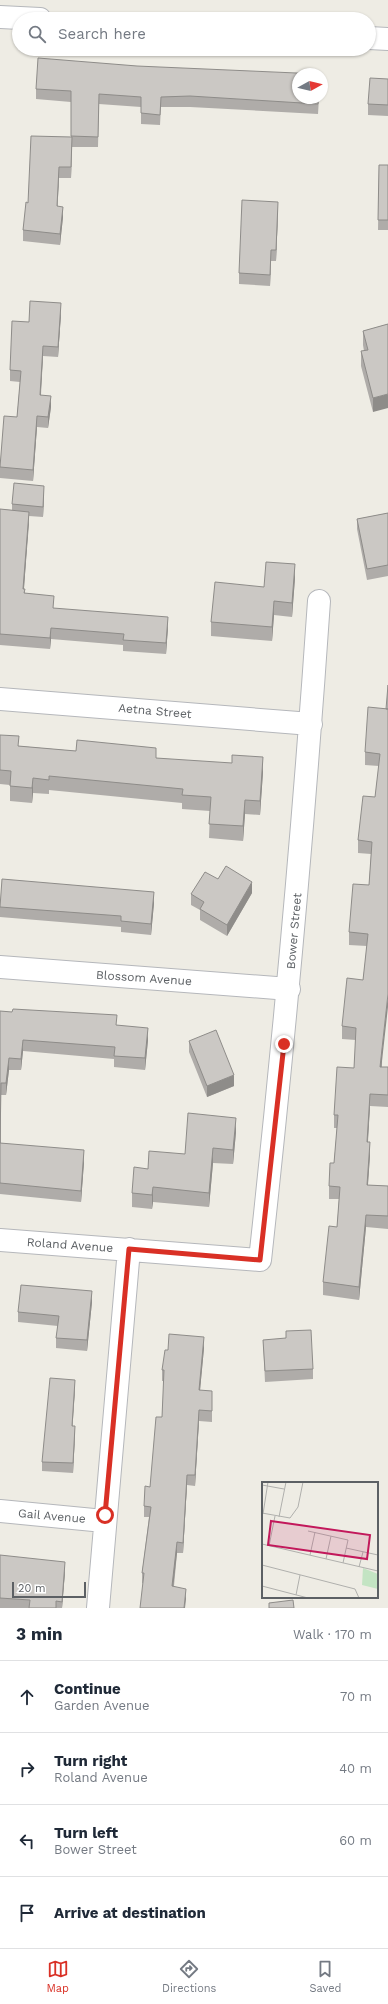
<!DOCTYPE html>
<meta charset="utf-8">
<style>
body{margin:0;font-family:"Work Sans",sans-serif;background:#f6f6f7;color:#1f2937}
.compass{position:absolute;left:292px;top:68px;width:36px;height:36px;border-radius:50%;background:#fff;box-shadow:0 1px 3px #0004;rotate:82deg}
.scale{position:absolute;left:12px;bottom:10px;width:74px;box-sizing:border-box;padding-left:4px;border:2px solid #5c6064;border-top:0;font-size:11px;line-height:14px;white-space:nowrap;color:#5c6064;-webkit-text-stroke:3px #fff;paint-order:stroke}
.stop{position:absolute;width:12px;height:12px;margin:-9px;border:3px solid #d93025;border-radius:50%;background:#fff}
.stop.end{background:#d93025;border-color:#fff;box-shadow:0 1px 4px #0008}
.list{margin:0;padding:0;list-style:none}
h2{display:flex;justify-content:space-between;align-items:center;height:52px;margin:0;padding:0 16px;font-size:17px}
h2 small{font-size:13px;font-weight:400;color:#747a83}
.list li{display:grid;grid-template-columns:26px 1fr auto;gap:12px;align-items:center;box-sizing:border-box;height:72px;padding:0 16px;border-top:1px solid #e0e1e3}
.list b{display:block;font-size:15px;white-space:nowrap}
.list p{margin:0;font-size:13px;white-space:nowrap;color:#747a83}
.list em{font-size:13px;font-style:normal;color:#747a83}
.icon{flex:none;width:22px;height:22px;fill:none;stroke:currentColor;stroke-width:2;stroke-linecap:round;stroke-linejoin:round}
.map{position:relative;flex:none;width:388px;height:1608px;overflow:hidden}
.search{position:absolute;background:#fff;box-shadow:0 1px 3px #0004;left:12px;right:12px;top:12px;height:44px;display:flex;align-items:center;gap:10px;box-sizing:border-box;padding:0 14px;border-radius:22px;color:#747a83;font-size:15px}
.sheet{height:340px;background:#fff}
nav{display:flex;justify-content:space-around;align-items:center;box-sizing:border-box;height:56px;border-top:1px solid #e0e1e3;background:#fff;font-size:11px;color:#747a83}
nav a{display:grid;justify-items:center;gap:2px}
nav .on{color:#d93025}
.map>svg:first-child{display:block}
</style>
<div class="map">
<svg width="388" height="1608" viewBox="0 0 388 1608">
<rect width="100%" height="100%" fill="#eeece4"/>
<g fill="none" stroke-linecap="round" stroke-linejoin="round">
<defs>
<path id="street" d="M0 17 40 19
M369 38 388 39
M0 699 311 724
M0 967 289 989
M0 1240 260 1260C284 1041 304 821 319 601
M0 1511 104 1521
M98 1608 129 1249"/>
</defs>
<use href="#street" stroke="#b5b7bb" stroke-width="24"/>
<use href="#street" stroke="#fff" stroke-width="22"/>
</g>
<path fill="#afaca9" d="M388 79V116L368 115V104Z
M36 89 319 98 318 114 190 107H161L160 125 141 124V107L99 104 98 147H72L71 178H59L57 206 63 217 60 245 23 241V230L28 203 71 137V102L36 99Z
M379 165H388V230H378Z
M278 213 276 261H271L270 286 239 284V273Z
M61 314 58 357 43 356 41 395 51 407 48 428 37 427 33 481 0 478V467L17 417 20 382 10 381V370Z
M388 324 373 412 361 366V351H364L363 345V331Z
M44 497 43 517 29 516 24 589 25 593 54 609 168 627 166 654 123 651V645L51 639 50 649 0 645V509L12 510V504Z
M388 513V576L367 580 357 529V519Z
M295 578 292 617 274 615 272 641 211 636V622L264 587Z
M386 709 382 1067H388V1107L370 1106 368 1142 370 1155 368 1185 388 1186V1229L366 1227 359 1300 323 1295V1282L337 1227 339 1199H329V1186L334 1163 337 1128H334V1115L354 1068 356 1040 342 1039V1026L363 980 367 946 349 945V932L369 885 371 854 358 853V840L375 797 379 766 365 765V752Z
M0 735 19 746 156 758 263 772 260 815 245 814 243 841 209 838 210 811 182 809V803L49 790V794L33 793 32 803 10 801V785L0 784Z
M218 879 252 893 227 936 200 920V910L191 905V894Z
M154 903 151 935 121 932V927L0 917V907Z
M0 1011 117 1025 148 1040 145 1070 114 1067V1059L23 1051 21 1070H9L6 1095H1V1143L84 1162 81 1202 0 1194Z
M189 1041 234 1086 207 1097 189 1052Z
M236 1132 233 1164 213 1163 209 1207 153 1202 152 1209 132 1207V1193L148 1169 185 1154Z
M92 1302 87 1351 56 1348V1338L58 1326 18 1322V1312Z
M263 1340 313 1369V1379L265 1382Z
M204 1348 200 1390 212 1401V1422L199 1421 195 1486 187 1485 183 1553H177L174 1586 186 1599 142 1583V1573L149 1517H144V1506L150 1487 162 1417 164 1381H162V1370L168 1350Z
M75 1389 72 1426 75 1435 73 1473 42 1471V1462Z
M0 1555 65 1572 62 1608H0Z"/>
<path fill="#8e8c89" d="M72 137V147L71 178V167Z
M59 167V178L57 217V206Z
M278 202V213L276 261V250Z
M63 207V217L60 245V234Z
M271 250V261L270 286V275Z
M61 303V314L58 357V347Z
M43 346V356L40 406V395Z
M388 394V408L373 412V398Z
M51 396V407L48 428V417Z
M37 416V427L33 481V470Z
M44 486V497L43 517V507Z
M29 512V523L23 600V589Z
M295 564V578L292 617V603Z
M274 601V615L272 641V627Z
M168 617V627L166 654V643Z
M51 628V639L50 649V638Z
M263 757V772L260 815V801Z
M33 778V793L32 803V788Z
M245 800V814L243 841V826Z
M252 882V893L227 936V925Z
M154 892V903L151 935V924Z
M388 994V1007L380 1079V1067Z
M148 1028V1040L145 1070V1058Z
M23 1040V1051L21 1070V1059Z
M9 1058V1070L6 1095V1083Z
M234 1075V1086L207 1097V1086Z
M370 1094V1106L367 1154V1142Z
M236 1118V1132L233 1164V1150Z
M370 1142V1155L367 1197V1185Z
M213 1148V1163L209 1207V1193Z
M84 1150V1162L81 1202V1191Z
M153 1187V1202L152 1209V1195Z
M366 1215V1227L359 1300V1287Z
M92 1291V1302L87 1351V1340Z
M204 1337V1348L199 1401V1390Z
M75 1380V1389L72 1435V1426Z
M199 1410V1421L195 1486V1475Z
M75 1426V1435L73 1473V1463Z
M187 1475V1485L183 1553V1543Z
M177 1542V1553L172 1597V1586Z
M65 1562V1572L62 1608V1602Z
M186 1589V1599L185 1608H184Z"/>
<path fill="#cbc8c4" stroke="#8e8c89" d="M38 58 137 66 319 74H298V98H318V104L190 96 161 97 160 115 141 113V97L99 94 98 137 71 136V91L36 89Z
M370 78 388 79V105L368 104Z
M31 136 72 137 71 167H59L57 206 63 207 60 234 23 230 26 202 28 203Z
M379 165H388V220H378Z
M242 200 278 202 276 250H271L270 275 239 273Z
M30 301 61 303 58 347 43 346 40 395 51 396 48 417 37 416 33 470 0 467 4 416 17 417 21 371 10 370 12 321 29 322Z
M388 324V394L373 398 361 351 368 350 363 331Z
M14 483 44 486 43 507 12 504Z
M0 509 29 512 23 589H25L24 593 54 596 53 608 168 617 166 643 123 640 124 634 51 628 50 638 0 634Z
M388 513V565L367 569 357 519Z
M266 562 295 564 292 603 274 601 272 627 211 622 215 582 264 587Z
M388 685V709H386Z
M368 707 388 709V994L380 1067H388V1095L370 1094 367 1142H370L367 1185 388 1186V1216L366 1215 359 1287 323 1282 329 1226 337 1227 340 1187 329 1186 330 1163H334L338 1115H334L337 1067 354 1068 356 1028 342 1026 347 978 363 980 368 934 349 932 353 884 369 885 372 842 358 840 363 796 375 797 380 754 365 752Z
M0 735 19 736 18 746 76 751 77 740 156 748V758L232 763V755L263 757 260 801 245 800 243 826 209 824 211 797 182 795 183 789 49 776V780L33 778 32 788 10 786 11 771 0 770Z
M226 866 252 882 227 925 200 909 204 902 191 894 205 872 218 879Z
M2 879 154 892 151 924 121 921V916L0 907Z
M13 1009 117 1015 116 1025 148 1028 145 1058 114 1056 115 1047 23 1040 21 1059 9 1058 6 1083H1L0 1143 84 1150 81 1191 0 1183V1011L12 1012Z
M216 1030 234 1075 207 1086 189 1041Z
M188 1113 236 1118 233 1150 213 1148 209 1193 153 1187 152 1195 132 1193 134 1167 148 1169 149 1151 185 1154Z
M21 1285 92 1291 87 1340 56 1338 59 1316 18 1312Z
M311 1330 313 1369 265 1371 263 1340 286 1338V1331Z
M169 1334 204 1337 199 1390 212 1391V1411L199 1410 195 1475H187L183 1543 177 1542 172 1586 186 1589 184 1608H140L144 1573H142L151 1507 144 1506 145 1486 150 1487 156 1417H162L164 1370H162L165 1350H168Z
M50 1378 75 1380 72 1426H75L73 1463 42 1462Z
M0 1555 65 1562 62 1602 56 1601V1608H29L30 1600 0 1598Z
M293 1600 294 1608H269V1603Z"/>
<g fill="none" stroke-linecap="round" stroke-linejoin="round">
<path stroke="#d93025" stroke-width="5" d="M105 1515 129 1249 260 1260 284 1044"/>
</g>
<g text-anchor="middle" stroke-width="3.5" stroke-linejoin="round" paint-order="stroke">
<g font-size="12" fill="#5c6064" stroke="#fff">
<text transform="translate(155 711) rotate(5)" y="4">Aetna Street</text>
<text transform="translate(294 931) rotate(-85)" y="4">Bower Street</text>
<text transform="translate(144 978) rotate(4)" y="4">Blossom Avenue</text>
<text transform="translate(70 1245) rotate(4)" y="4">Roland Avenue</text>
<text transform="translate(52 1516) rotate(5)" y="4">Gail Avenue</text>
</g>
</g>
<g transform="translate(262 1482)">
<rect width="116" height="116" fill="#eeece4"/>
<path d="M101 86 116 92V107L100 103Z" fill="#c3e4c3"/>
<path fill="none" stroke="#b0b0ad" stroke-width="1" d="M0 3 22 7M0 31 28 36 36 25 41 0M1 32 6 0M17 35 24 0M46 49 86 58 81 81M0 62 116 89M7 64 13 34M84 66 116 73M48 73 53 50M64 77 69 54M0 83 93 107 97 116M97 85 101 70M0 104 46 116M34 113 38 93"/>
<path fill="#c2185b" fill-opacity="0.15" stroke="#c2185b" stroke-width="2" d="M9 39 108 53 105 77 6 63Z"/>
<rect width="116" height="116" fill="none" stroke="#5c6064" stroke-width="2"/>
</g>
</svg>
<svg class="compass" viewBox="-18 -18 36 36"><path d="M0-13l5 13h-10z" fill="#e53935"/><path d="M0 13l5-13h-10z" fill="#747a83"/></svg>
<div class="scale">20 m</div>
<div class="stop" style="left:105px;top:1515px"></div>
<div class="stop end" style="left:284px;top:1044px"></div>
<div class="search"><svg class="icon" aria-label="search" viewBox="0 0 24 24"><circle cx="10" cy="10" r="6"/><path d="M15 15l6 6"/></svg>Search here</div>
</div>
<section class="sheet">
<h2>3 min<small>Walk · 170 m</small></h2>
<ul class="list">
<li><svg class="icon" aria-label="ahead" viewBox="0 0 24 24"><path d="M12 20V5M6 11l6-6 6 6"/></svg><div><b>Continue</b><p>Garden Avenue</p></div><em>70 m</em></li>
<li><svg class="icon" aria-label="right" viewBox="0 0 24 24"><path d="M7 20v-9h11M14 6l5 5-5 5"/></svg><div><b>Turn right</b><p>Roland Avenue</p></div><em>40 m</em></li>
<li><svg class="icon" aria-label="left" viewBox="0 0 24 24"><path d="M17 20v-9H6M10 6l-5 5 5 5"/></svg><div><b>Turn left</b><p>Bower Street</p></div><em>60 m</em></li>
<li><svg class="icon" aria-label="arrive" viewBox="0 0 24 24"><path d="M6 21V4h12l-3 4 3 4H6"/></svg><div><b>Arrive at destination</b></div></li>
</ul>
</section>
<nav>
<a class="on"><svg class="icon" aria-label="map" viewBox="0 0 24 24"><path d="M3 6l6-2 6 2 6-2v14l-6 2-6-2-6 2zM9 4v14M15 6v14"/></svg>Map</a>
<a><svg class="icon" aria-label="directions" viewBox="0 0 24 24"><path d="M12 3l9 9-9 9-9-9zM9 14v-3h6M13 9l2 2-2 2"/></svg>Directions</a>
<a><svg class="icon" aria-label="saved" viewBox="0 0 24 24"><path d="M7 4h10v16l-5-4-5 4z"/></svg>Saved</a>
</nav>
